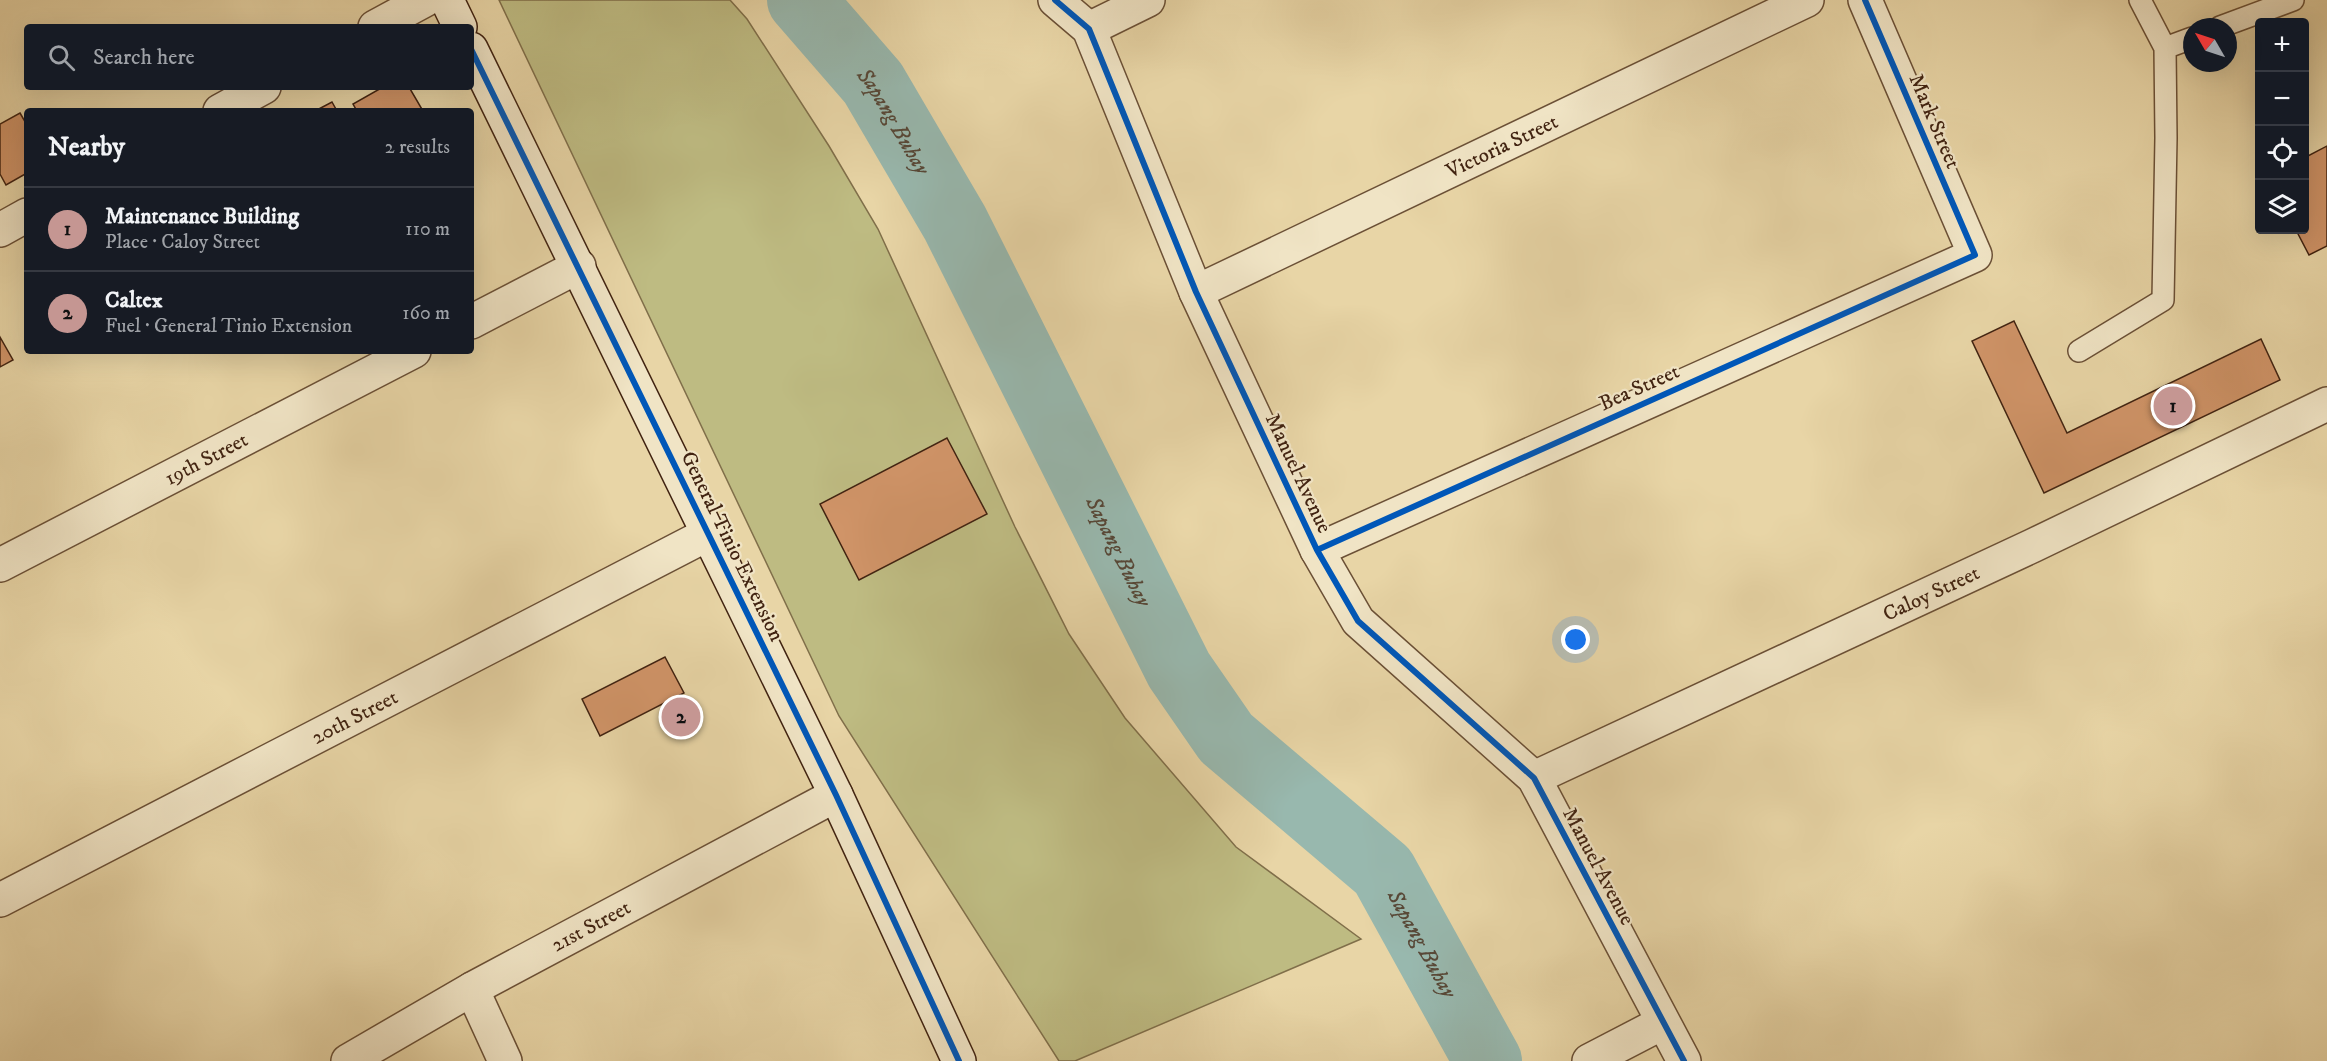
<!DOCTYPE html>
<meta charset="utf-8">
<style>
body{margin:0;font-family:"IM FELL DW Pica",serif;background:#242831;color:#f1f3f6}
.controls{position:absolute;right:18px;top:18px;display:grid;overflow:hidden;border-radius:6px;box-shadow:0 6px 24px #0002}
.controls button{width:54px;height:54px;display:grid;place-items:center;padding:0;border:0;border-bottom:2px solid #363941;background:#171b24;color:#f1f3f6;font:30px sans-serif}
.compass{position:absolute;left:2183px;top:18px;width:54px;height:54px;border-radius:50%;background:#171b24;box-shadow:0 6px 24px #0002;rotate:309deg}
.you{position:absolute;left:1576px;top:640px;width:21px;height:21px;margin:-15px;border:4px solid #fff;border-radius:50%;background:#1a73e8;box-shadow:0 0 0 9px #1a73e833}
.badge{display:grid;place-items:center;width:39px;height:39px;border-radius:50%;background:#c59692;color:#111;font-size:20px;font-weight:700}
.pin{position:absolute;translate:-50% -50%;border:3px solid #fff;box-shadow:0 2px 6px #0006}
.list{margin:0;padding:0;list-style:none}
h2{display:flex;justify-content:space-between;align-items:center;height:78px;margin:0;padding:0 24px;font-size:26px}
h2 small{font-size:20px;font-weight:400;color:#9ea1a6}
.list li{display:grid;grid-template-columns:39px 1fr auto;gap:18px;align-items:center;box-sizing:border-box;height:84px;padding:0 24px;border-top:2px solid #363941}
.list b{display:block;font-size:22px;white-space:nowrap}
.list p{margin:0;font-size:20px;white-space:nowrap;color:#9ea1a6}
.list em{font-size:20px;font-style:normal;color:#9ea1a6}
.icon{flex:none;width:33px;height:33px;fill:none;stroke:currentColor;stroke-width:2;stroke-linecap:round;stroke-linejoin:round}
.map{position:relative;flex:none;width:2327px;height:1061px;overflow:hidden}
.search{position:absolute;background:#171b24;box-shadow:0 6px 24px #0002;left:24px;top:24px;width:450px;height:66px;display:flex;align-items:center;gap:15px;box-sizing:border-box;padding:0 21px;border-radius:6px;color:#9ea1a6;font-size:22px}
.panel{position:absolute;background:#171b24;box-shadow:0 6px 24px #0002;left:24px;top:108px;width:450px;height:246px;border-radius:6px}
.map>svg:first-child{display:block}
</style>
<div class="map">
<svg width="2327" height="1061" viewBox="0 0 2327 1061">
<rect width="100%" height="100%" fill="#e8d5a6"/>
<filter id="stains"><feTurbulence type="fractalNoise" baseFrequency=".00333" numOctaves="4"/><feColorMatrix values="0 0 0 0 .2 0 0 0 0 .09 0 0 0 0 .02 0 0 0 .5 -.17"/></filter>
<radialGradient id="worn" r=".72"><stop offset=".6" stop-color="#630" stop-opacity="0"/><stop offset="1" stop-color="#630" stop-opacity=".3"/></radialGradient>
<path fill="#bebb82" stroke="#806f4a" stroke-width="1.5" d="M499 0H730L747 19 829 146 878 229 1015 527 1069 634 1125 718 1236 847 1361 939 1075 1061H1059L839 716Z"/>
<g fill="none" stroke-linecap="round" stroke-linejoin="round">
<path stroke="#98b8ae" stroke-width="68" id="s1" d="M801 0 873 83 955 223 1179 670 1226 738 1383 871 1488 1061"/>
</g>
<path fill="#d09468" stroke="#412311" stroke-width="1.5" d="M383 87H409L423 111H357L353 104Z
M332 102 337 111H315Z
M20 113 27 125V173L6 185 0 174V124Z
M2327 146V246L2309 255 2296 230H2304V158Z
M2014 321 2067 433 2261 339 2280 380 2044 493 1972 341Z
M0 337 13 360 0 367Z
M947 438 987 514 859 580 820 504Z
M665 657 684 693 600 736 582 699Z"/>
<g fill="none" stroke-linecap="round" stroke-linejoin="round">
<defs>
<path id="lane" d="M2220 27 2293 0
M2165 48 2192 38
M2079 351 2163 300 2166 138 2165 48 2140 0"/>
<g id="street">
<path d="M1055 0 1089 29 1196 292 1317 550 1358 621 1534 778 1684 1061"/>
<path d="M375 27 425 0"/>
<path d="M1089 29 1148 0"/>
<path d="M220 111 264 87"/>
<path d="M0 230 27 215"/>
<path id="s2" d="M1196 292 1807 0"/>
<path d="M471 322 579 266"/>
<path d="M1317 550 1975 255 1865 0"/>
<path id="s3" d="M0 565 414 351"/>
<path id="s4" d="M1534 778 2032 546 2327 404"/>
<path id="s5" d="M0 900 708 534"/>
<path d="M472 989 505 1061"/>
<path id="s6" d="M348 1061 472 989 836 795"/>
<path d="M1589 1061 1662 1023"/>
</g>
<path id="secondary" d="M447 0 460 27
M471 49 836 795 959 1061"/>
</defs>
<use href="#lane" stroke="#6b5036" stroke-width="24"/>
<use href="#street" stroke="#6b5036" stroke-width="36"/>
<use href="#secondary" stroke="#412311" stroke-width="36"/>
<use href="#lane" stroke="#f0e4c5" stroke-width="21"/>
<use href="#street" stroke="#f0e4c5" stroke-width="33"/>
<use href="#secondary" stroke="#f0e4c5" stroke-width="33"/>
<defs>
<path id="cycleway" d="M1055 0 1089 29 1196 292 1317 550 1358 621 1534 778 1684 1061
M471 49 836 795 959 1061
M1317 550 1975 255 1865 0"/>
</defs>
<use href="#cycleway" stroke="#f0e4c5" stroke-width="10"/>
<use href="#cycleway" stroke="#0057b8" stroke-width="6"/>
</g>
<g text-anchor="middle" stroke-width="4.5" stroke-linejoin="round" paint-order="stroke">
<g font-size="21" fill="#412311" stroke="#f0e4c5">
<text transform="translate(1935 121) rotate(67)" y="7">Mark Street</text>
<text dy="7" stroke="none"><textPath href="#s2" startOffset="339">Victoria Street</textPath></text>
<text transform="translate(1639 387) rotate(-24)" y="7">Bea Street</text>
<text dy="7" stroke="none"><textPath href="#s3" startOffset="232">19th Street</textPath></text>
<text transform="translate(1299 473) rotate(65)" y="7">Manuel Avenue</text>
<text transform="translate(733 546) rotate(64)" y="7">General Tinio Extension</text>
<text dy="7" stroke="none"><textPath href="#s4" startOffset="438">Caloy Street</textPath></text>
<text dy="7" stroke="none"><textPath href="#s5" startOffset="399">20th Street</textPath></text>
<text transform="translate(1599 866) rotate(62)" y="7">Manuel Avenue</text>
<text dy="7" stroke="none"><textPath href="#s6" startOffset="278">21st Street</textPath></text>
</g>
<g font-size="22" font-style="italic" fill="#574838" stroke="#f0e4c5">
<text dy="8" stroke="none"><textPath href="#s1" startOffset="153">Sapang Buhay</textPath></text>
<text dy="8" stroke="none"><textPath href="#s1" startOffset="639">Sapang Buhay</textPath></text>
<text dy="8" stroke="none"><textPath href="#s1" startOffset="1143">Sapang Buhay</textPath></text>
</g>
</g>
<rect width="100%" height="100%" filter="url(#stains)"/>
<rect width="100%" height="100%" fill="url(#worn)"/>
</svg>
<div class="controls">
<button>+</button>
<button>−</button>
<button><svg class="icon" aria-label="locate" viewBox="0 0 24 24"><circle cx="12" cy="12" r="6"/><path d="M12 2v4M12 18v4M2 12h4M18 12h4"/></svg></button>
<button><svg class="icon" aria-label="layers" viewBox="0 0 24 24"><path d="M12 4l9 5-9 5-9-5zM3 14l9 5 9-5"/></svg></button>
</div>
<svg class="compass" viewBox="-18 -18 36 36"><path d="M0-13l5 13h-10z" fill="#e53935"/><path d="M0 13l5-13h-10z" fill="#9ea1a6"/></svg>
<div class="you"></div>
<div class="pin badge" style="left:2173px;top:406px">1</div>
<div class="pin badge" style="left:681px;top:717px">2</div>
<div class="search"><svg class="icon" aria-label="search" viewBox="0 0 24 24"><circle cx="10" cy="10" r="6"/><path d="M15 15l6 6"/></svg>Search here</div>
<section class="panel">
<h2>Nearby<small>2 results</small></h2>
<ul class="list">
<li><span class="badge">1</span><div><b>Maintenance Building</b><p>Place · Caloy Street</p></div><em>110 m</em></li>
<li><span class="badge">2</span><div><b>Caltex</b><p>Fuel · General Tinio Extension</p></div><em>160 m</em></li>
</ul>
</section>
</div>
